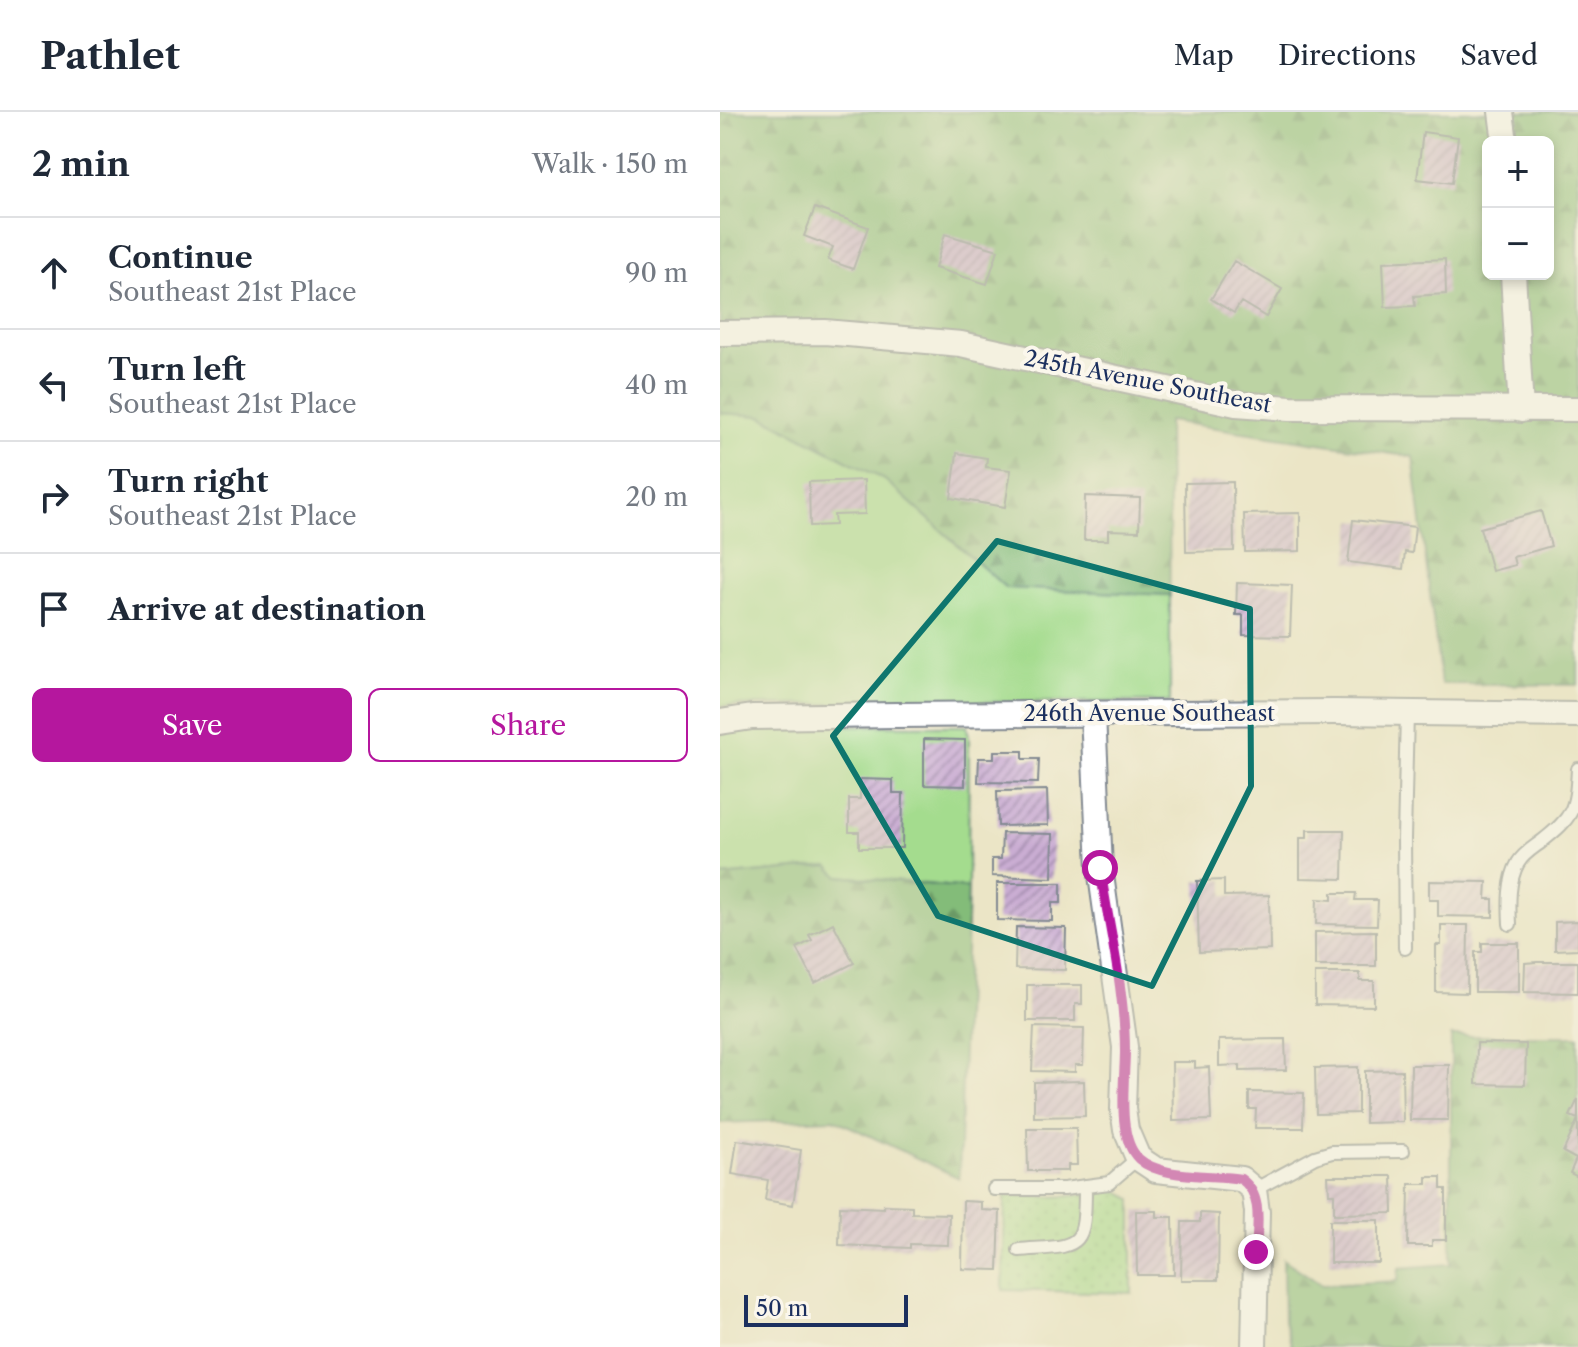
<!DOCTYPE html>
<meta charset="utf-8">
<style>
body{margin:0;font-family:"Libre Caslon Text",serif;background:#f2f2f3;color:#1f2937}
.controls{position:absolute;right:24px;top:24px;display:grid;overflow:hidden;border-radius:12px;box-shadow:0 4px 12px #0003}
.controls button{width:72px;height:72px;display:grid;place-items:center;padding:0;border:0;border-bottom:2px solid #e0e1e3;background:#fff;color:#1f2937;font:40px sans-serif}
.scale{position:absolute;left:24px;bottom:20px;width:164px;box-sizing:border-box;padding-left:8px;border:4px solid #1b2f5e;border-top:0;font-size:22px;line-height:28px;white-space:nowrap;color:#1b2f5e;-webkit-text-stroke:6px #fbf7ec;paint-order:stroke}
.stop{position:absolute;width:24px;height:24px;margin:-18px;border:6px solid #b5179e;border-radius:50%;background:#fff}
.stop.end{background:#b5179e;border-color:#fff;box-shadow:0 2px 8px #0008}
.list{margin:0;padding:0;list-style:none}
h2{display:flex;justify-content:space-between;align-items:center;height:104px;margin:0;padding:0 32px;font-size:34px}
h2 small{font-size:26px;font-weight:400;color:#747a83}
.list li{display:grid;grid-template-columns:52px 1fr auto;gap:24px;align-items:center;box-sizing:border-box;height:112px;padding:0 32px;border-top:2px solid #e0e1e3}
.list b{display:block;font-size:30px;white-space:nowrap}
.list p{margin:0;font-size:26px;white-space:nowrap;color:#747a83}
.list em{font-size:26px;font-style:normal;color:#747a83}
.actions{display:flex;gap:16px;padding:24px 32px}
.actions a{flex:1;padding:18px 0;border:2px solid #b5179e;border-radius:12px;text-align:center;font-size:28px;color:#b5179e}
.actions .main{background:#b5179e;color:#fff}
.icon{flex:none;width:44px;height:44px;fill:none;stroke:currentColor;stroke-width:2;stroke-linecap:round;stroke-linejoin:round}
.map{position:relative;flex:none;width:858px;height:1235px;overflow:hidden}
header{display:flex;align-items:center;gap:48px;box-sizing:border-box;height:112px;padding:0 40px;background:#fff;border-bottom:2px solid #e0e1e3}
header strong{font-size:38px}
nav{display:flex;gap:44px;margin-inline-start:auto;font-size:28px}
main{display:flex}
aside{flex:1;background:#fff}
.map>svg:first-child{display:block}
</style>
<header>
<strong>Pathlet</strong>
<nav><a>Map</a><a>Directions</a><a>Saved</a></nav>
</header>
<main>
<aside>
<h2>2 min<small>Walk · 150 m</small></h2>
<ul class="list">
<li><svg class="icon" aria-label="ahead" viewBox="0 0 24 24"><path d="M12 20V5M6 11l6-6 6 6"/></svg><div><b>Continue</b><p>Southeast 21st Place</p></div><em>90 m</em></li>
<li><svg class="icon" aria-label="left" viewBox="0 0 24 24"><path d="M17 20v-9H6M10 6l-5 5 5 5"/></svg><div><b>Turn left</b><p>Southeast 21st Place</p></div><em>40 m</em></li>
<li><svg class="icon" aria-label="right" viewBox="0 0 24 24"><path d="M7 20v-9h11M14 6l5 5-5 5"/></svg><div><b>Turn right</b><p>Southeast 21st Place</p></div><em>20 m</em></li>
<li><svg class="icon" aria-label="arrive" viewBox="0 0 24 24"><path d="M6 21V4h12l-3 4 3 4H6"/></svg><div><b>Arrive at destination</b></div></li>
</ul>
<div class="actions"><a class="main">Save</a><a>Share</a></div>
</aside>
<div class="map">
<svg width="858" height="1235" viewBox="0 0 858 1235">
<defs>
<pattern id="forest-firs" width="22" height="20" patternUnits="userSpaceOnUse" patternTransform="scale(2)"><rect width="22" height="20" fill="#83bc79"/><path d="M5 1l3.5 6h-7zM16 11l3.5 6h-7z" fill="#6a9966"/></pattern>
<pattern id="park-dots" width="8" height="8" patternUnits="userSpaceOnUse" patternTransform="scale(2)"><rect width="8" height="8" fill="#a4dc8e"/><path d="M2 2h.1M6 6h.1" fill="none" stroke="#8dbd7d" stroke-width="1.8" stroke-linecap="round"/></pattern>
<pattern id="building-hatch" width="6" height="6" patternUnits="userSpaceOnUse" patternTransform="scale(2)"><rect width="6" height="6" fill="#caadd3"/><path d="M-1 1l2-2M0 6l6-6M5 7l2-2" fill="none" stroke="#a38dae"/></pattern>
</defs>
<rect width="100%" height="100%" fill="#fbf7ec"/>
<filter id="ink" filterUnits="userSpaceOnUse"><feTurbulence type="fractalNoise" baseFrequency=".0125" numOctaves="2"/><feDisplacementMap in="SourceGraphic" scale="16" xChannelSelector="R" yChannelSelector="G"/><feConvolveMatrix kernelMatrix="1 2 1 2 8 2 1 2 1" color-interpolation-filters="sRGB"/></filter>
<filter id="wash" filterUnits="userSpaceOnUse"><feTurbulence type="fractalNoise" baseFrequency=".006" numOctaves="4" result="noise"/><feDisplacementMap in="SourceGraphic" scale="32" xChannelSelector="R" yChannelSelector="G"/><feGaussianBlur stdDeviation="1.8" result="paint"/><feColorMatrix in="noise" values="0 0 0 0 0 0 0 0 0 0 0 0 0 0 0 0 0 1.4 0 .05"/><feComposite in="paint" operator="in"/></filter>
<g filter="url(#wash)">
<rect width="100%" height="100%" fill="#ebe5c6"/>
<path fill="#a4dc8e" stroke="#608676" stroke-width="2" d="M0 301 41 304 165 368 286 476 450 483V590H242L0 594Z
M27 613 247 614 249 625 248 776 119 764 108 754 0 764V622Z"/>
<path fill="url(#forest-firs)" stroke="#4f766c" stroke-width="2" fill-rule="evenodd" d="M0 0H858V573L721 572 693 345 448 309 450 483 286 476 165 368 42 304 0 301ZM768 30H828V162H768Z
M108 754 119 764 248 776 239 1066 114 1007 0 1011V764Z
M731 924H858V1235H572L564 1209 563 1147 602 1173 678 1169 679 1156 731 1152Z"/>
<path fill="url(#park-dots)" stroke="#608676" stroke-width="2" d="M388 1074 412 1087V1181L283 1178 285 1084C315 1084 363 1089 388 1074Z"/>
<g id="blocks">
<path fill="url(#building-hatch)" d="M703 20 738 25 732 71 697 67Z
M95 96 148 115 133 157 108 148 113 135 84 124Z
M225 122 278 138 267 172 215 156Z
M725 147 726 182 694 184 695 194 665 195 663 150Z
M514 149 562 177 546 205 521 190 514 201 491 187Z
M237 341 267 346 266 355 291 358 285 395 231 386Z
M144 368 145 402 114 403 115 413 90 414 89 370Z
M513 370 514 439 466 440 465 371Z
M365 384 420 386 419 419 388 418V428H364Z
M821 399 831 434 793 445 795 453 772 459 760 416Z
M580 401V439L525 440 524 402Z
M633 408 695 415 692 441 685 440 683 457 628 450Z
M517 471 572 473 570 524 523 523V503H516Z
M204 627 245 628V674L204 673Z
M274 639H303V647H319L318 671 258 670 259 646H274Z
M140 667 173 668V681H183L182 736H139V720H129V687H140Z
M327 678 328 713 278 714 277 679Z
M587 718H624L623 767 580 766V726H587Z
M282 721 333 722 332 766 272 764V747H281Z
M504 768V784L549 783 550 838 479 840 477 769Z
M709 769 767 770 766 787H773V805L718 804V788H709Z
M277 771H341V791H332V809L277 808Z
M612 781H636L635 788H658L657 813 596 812 597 787 612 788Z
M858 809V837L835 838V810Z
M113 811 134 851 95 871 77 836 92 828 89 823Z
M721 813H748L747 881 716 880V833H721Z
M296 815 346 816 345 858 295 857Z
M656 819V854H595V820Z
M762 831H799V880H755V840H762Z
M817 850H858V881L804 880 805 851Z
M595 861H640V869H654V894L595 893Z
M307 873H362V892H355V909H307Z
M314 915 364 916 363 953H355V960L312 959Z
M565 927 566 958 520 959V953L499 954V928Z
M757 931 806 932 805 973 756 972Z
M452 950H475V956L489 955 491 1008 453 1009Z
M691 953H729L728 1008H690Z
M638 955V1001L596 1002 595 956Z
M682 958 683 1010 645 1011V959Z
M364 969 365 1004 314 1005V970Z
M529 980 584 981 583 1016H535L536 997H529Z
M858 987V1065L850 1061 856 1047 843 1040 858 1007 850 1004Z
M307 1016H356L357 1053H348V1059H308Z
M17 1028 81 1038 73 1093 45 1088 48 1068 12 1062Z
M608 1064H672L673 1101 614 1102V1082H609Z
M707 1065H721V1077H726V1128H712V1134H688L689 1072H707Z
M243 1089 261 1090V1098L280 1099 278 1158 242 1157Z
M164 1093 192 1094V1101L229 1102 228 1133 190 1132V1136L119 1133 120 1094 164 1096Z
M416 1099H437V1105H453L454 1163H417Z
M480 1101 499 1102 498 1168H461L462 1110H480Z
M610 1108H659V1151H610Z"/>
</g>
</g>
<g filter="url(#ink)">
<use href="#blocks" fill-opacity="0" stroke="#838a92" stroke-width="2"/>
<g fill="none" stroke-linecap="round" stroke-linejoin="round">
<defs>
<path id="service" d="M790 812C789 793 788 768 798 751 803 742 813 736 821 730 853 705 856 698 858 657
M685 836 684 727 687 601
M274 1077H344L389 1071 418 1046
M534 1078 595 1045 612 1040 683 1039
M299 1138C360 1133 365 1140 365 1074"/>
<path id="minor" d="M781 0 785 30
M793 162 801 298
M0 221 105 220 241 232 516 292 570 296 858 297
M373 602 380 756 405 935 403 997 406 1018 418 1046 436 1058 521 1067 534 1078 537 1100 534 1235
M0 610 32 605 176 603 615 600 858 603"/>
</defs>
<use href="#service" stroke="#838a92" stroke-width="16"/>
<use href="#minor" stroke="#838a92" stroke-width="28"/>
<use href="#service" stroke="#fff" stroke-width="12"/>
<use href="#minor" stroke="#fff" stroke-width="24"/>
</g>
</g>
<g fill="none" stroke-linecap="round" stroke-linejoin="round" filter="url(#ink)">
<path stroke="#b5179e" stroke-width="10" d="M380 756C389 816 405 879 405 939 405 968 396 1026 419 1047 441 1067 492 1062 521 1067 544 1083 537 1115 536 1140"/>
</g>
<path d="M0 0H858V1235H0ZM277 429 530 497 531 674 432 874 218 804 113 624Z" fill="#ebe5c6" fill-opacity=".55" fill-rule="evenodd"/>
<path fill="none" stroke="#0f766e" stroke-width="6" stroke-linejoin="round" d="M277 429 530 497 531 674 432 874 218 804 113 624Z"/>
<g text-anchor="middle" stroke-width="8" stroke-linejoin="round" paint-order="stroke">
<g font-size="22" fill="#1b2f5e" stroke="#fbf7ec">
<text transform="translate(428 269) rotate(11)" y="8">245th Avenue Southeast</text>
<text x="429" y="609">246th Avenue Southeast</text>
</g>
</g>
</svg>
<div class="controls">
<button>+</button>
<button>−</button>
</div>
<div class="scale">50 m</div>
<div class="stop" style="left:380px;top:756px"></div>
<div class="stop end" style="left:536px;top:1140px"></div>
</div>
</main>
